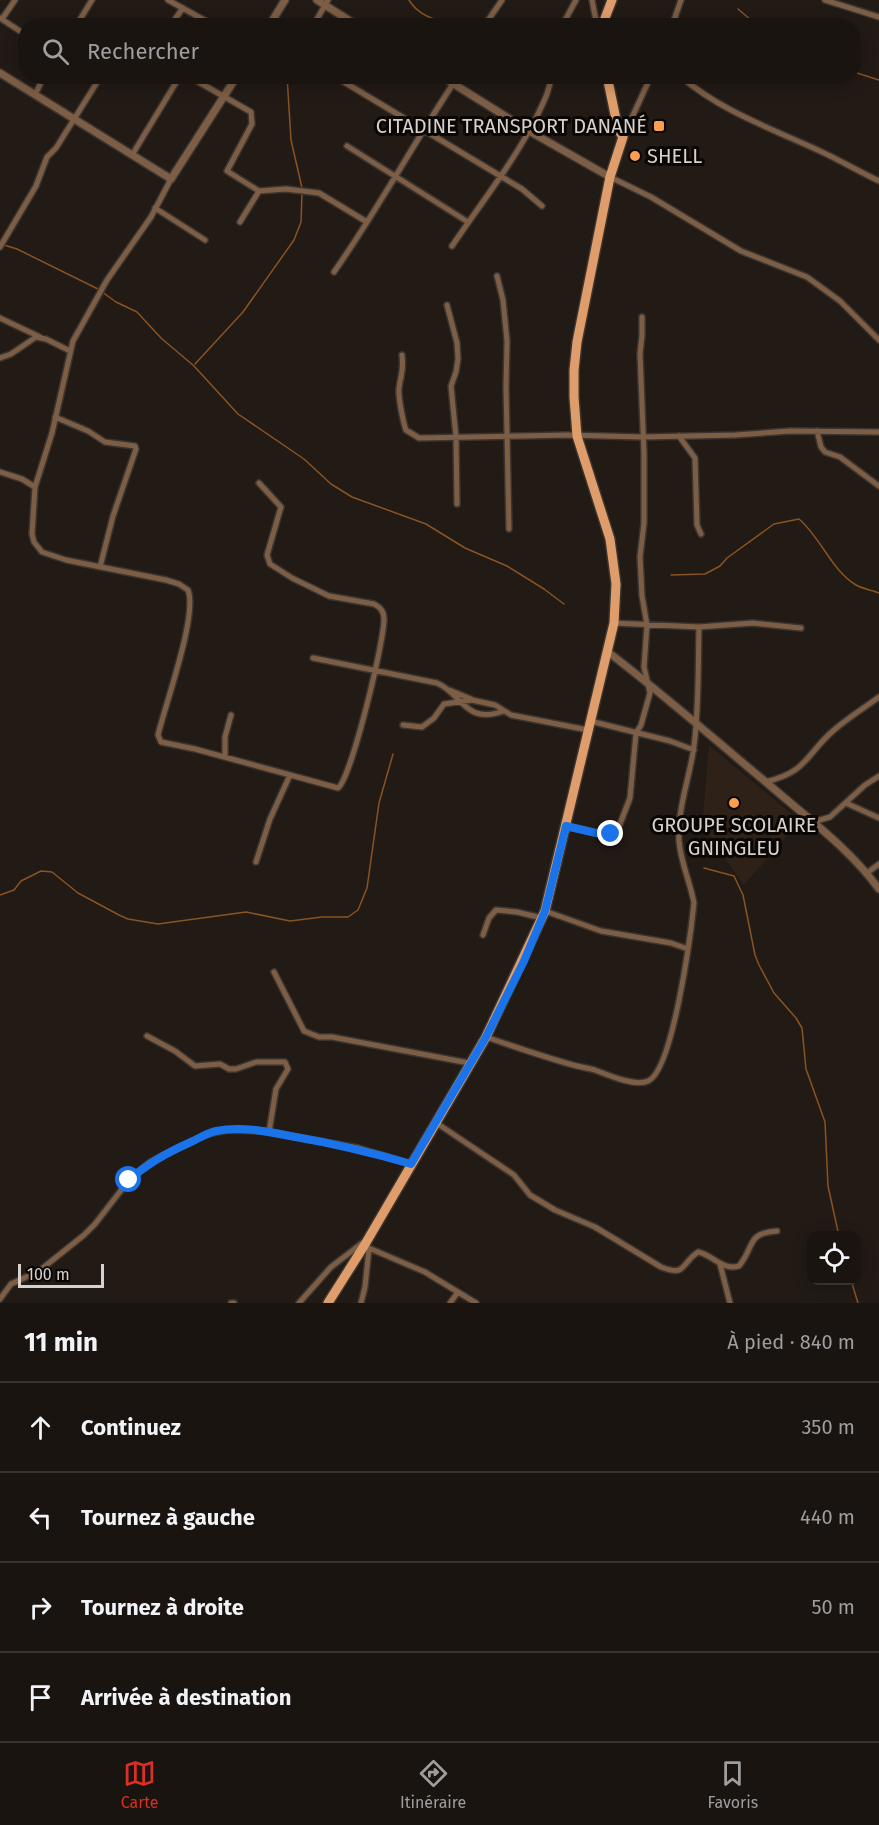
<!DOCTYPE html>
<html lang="fr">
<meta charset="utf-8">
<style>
body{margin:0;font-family:"Fira Sans",sans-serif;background:#231d19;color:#f1f3f6}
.controls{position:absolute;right:18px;bottom:18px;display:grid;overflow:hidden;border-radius:12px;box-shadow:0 3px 15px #0003}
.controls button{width:54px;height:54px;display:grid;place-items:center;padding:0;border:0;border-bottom:2px solid #383330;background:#1a1410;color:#f1f3f6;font:30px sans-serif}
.scale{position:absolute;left:18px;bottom:15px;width:86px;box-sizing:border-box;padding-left:6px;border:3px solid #d7d1cd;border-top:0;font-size:16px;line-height:21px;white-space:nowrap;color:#d7d1cd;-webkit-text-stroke:4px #090604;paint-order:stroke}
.stop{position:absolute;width:18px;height:18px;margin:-14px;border:4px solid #1a73e8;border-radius:50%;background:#fff}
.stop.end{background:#1a73e8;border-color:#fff;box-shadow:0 2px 6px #0008}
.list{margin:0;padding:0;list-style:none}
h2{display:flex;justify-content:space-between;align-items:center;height:78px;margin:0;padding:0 24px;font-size:26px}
h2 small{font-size:20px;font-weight:400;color:#9f9e9f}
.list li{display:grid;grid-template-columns:39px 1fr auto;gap:18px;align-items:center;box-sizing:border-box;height:90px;padding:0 24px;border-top:2px solid #383330}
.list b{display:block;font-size:22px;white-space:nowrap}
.list em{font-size:20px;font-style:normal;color:#9f9e9f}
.icon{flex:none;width:33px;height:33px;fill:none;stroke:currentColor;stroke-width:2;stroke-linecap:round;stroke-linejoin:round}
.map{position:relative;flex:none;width:879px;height:1303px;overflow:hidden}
.search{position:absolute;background:#1a1410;box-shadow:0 3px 15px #0003;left:18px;right:18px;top:18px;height:66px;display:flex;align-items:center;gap:15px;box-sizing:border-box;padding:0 21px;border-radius:24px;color:#9f9e9f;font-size:22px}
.sheet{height:438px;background:#1a1410}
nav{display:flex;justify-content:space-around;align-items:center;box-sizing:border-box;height:84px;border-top:2px solid #383330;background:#1a1410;font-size:16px;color:#9f9e9f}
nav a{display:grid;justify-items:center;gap:3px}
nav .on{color:#d93025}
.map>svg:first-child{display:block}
</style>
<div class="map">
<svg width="879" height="1303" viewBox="0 0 879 1303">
<rect width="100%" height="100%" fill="#221a15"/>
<path fill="#2e2117" d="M709 745 800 821 744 885 702 827Z"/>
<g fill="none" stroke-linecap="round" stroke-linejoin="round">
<path stroke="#8a5323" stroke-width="1.5" d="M409 0C418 15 436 21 452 23
M738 9 758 26
M854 72 879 80
M287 76 291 140 302 188
M4 245 17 249 98 289 116 302 137 312 161 338 194 366 238 414 304 459 331 484 352 497 426 524 465 548 507 566 544 589 564 604
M195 364 243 312 294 240 301 222 302 193
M671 575 705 574 720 566 727 558 774 524 799 519C821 538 832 571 856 585 863 589 872 590 879 593
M704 868 734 876 743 895 755 955 759 965 774 993 796 1018 802 1028 806 1069 825 1122 828 1186 839 1236
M0 895 14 890 21 881 41 871 52 872 78 893 119 915 128 919 158 924 246 912 290 921 322 917H348L358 910 367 888 379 803 393 754
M851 1280 858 1303"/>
<defs>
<path id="minor" d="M168 0 215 26
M592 0 597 26
M825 0 879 17
M0 18 26 35
M2 19 15 0
M489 19 502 0
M76 26 92 0
M170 26 183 8
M313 26 328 0
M562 26 576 0
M672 26 681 0
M188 76 251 112 252 124 227 171 259 191
M334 76 522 189 542 206
M680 76C722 112 773 129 822 152 841 161 860 172 879 181
M35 95 44 76
M623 137 651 76
M347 146 468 222
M132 155 180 76
M610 177 651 197 741 251 807 277 840 301 879 340
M155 208 205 240
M240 222 259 191 286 189 319 193 367 222
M452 246C481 203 514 162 537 116 543 103 550 91 551 76
M0 247 36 186 47 157 56 148 101 76
M334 272C377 211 412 146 453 84
M497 276 503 300 507 341 506 387 509 529
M447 305 457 343 458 359 456 372 451 386 456 437 457 504
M0 318 40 337
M402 355C404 372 401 373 399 388 398 396 403 422 406 430L419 438 568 435 642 437 735 435 790 431 879 432
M0 358 11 354 36 337 46 339 70 351
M55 417 88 431 105 442 135 446 136 449 113 516 100 567
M817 431 821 447 825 452 840 457 879 486
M679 436 695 458 697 525 701 534
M0 472 22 479 35 487 32 534 34 542 42 552 66 560 166 580 179 584 188 590C198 615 165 705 158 735L161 742 195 749 338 788C351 779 385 639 384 618 384 611 380 607 374 604L329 596 292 578 270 564 267 555 281 507 259 483
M35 487 52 433 73 341 107 280 151 217 171 179
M614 623 699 627 753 623 801 628
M313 658 437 683C463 694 464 725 504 711
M449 690 471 699
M590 721 670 741 694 750
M403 725 422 727 434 718 444 704 472 700 495 705 511 715 588 730
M225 757V737L231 715
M765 782C808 772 805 755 834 730 848 718 864 708 879 697
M846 803 879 818
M813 822 830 817 865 785 879 776
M565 826 596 833 611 834 620 824 630 798 636 733 641 725 650 693 644 667 647 625 642 596 640 557 644 523V453L640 354 642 335V317
M256 862 270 819 290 775
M867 873 879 864
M545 911 601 931 671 943 688 949
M483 935 489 918 496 910 517 912 542 918
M274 972 304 1031 319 1037H332L469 1063
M147 1036 175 1051 195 1066 220 1064 229 1069H236L256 1062H285L288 1069 276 1089 269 1132
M486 1037C515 1047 544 1057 573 1065 580 1067 588 1068 595 1070 608 1075 635 1087 648 1081 673 1071 691 932 694 903 690 881 681 864 679 841 677 809 690 777 694 746 699 707 698 667 699 627
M435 1122 514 1175 530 1195 555 1210 595 1227 661 1267C687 1277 680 1264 698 1252 713 1255 722 1271 739 1266 755 1247 746 1233 777 1231
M364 1246 425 1272 476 1303
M720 1264 730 1303
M0 1299 11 1284 39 1271 84 1235 95 1224 129 1180 150 1162 207 1134 227 1130 263 1131 358 1148 411 1164
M231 1303H234
M299 1303 331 1267 365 1241
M361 1303 365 1287 369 1249
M450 1303 458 1292"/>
<path id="tertiary" d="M317 0 358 26
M269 26 285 0
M0 73 171 179 237 76
M441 76 529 131 610 177
M608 652C663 694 714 739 767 783 805 816 849 848 879 889"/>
<path id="primary" d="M602 26 612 0
M328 1303 364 1246 486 1037 545 911 614 623 616 584 610 539 577 436 574 397V370L577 342 610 177 623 137 618 129 607 76"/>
</defs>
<use href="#minor" stroke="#3b342f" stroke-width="8"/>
<use href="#tertiary" stroke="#3b342f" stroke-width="10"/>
<use href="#primary" stroke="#3b342f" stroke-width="12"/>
<use href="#minor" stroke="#7c5d45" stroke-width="5"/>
<use href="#tertiary" stroke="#7c5d45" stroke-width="7"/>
<use href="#primary" stroke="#df9d6b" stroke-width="9"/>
</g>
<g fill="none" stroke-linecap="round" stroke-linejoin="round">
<path stroke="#1a73e8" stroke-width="8" d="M129 1180C148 1163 168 1152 191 1142 200 1138 207 1133 216 1131 240 1126 266 1131 290 1136 331 1143 370 1152 411 1164L486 1037 524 961 545 911 566 826 596 833 611 834"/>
</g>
<g fill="#fb9e50" stroke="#090604" stroke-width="2">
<rect x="653" y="120" width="12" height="12" rx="3"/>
<circle cx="635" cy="156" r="6"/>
<circle cx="734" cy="803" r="6"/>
</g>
<g text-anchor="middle" stroke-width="6" stroke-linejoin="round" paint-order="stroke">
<g font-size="20" fill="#d7d1cd" stroke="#090604" text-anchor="end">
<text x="647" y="133">CITADINE TRANSPORT DANANÉ</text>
<text x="647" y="163" text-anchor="start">SHELL</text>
<text x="734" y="832" text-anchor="middle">GROUPE SCOLAIRE<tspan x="734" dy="23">GNINGLEU</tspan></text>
</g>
</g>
</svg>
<div class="controls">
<button><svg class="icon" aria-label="locate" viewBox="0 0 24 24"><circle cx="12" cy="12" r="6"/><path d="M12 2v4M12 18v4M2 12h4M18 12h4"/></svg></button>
</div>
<div class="scale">100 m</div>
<div class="stop" style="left:129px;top:1180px"></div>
<div class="stop end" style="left:611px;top:834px"></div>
<div class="search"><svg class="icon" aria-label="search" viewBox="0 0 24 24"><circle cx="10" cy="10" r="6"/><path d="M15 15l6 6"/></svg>Rechercher</div>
</div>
<section class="sheet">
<h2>11 min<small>À pied · 840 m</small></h2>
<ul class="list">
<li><svg class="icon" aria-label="ahead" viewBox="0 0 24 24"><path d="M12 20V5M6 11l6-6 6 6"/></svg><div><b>Continuez</b></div><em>350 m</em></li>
<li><svg class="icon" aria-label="left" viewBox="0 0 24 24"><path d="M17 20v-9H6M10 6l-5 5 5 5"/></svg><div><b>Tournez à gauche</b></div><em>440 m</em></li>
<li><svg class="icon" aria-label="right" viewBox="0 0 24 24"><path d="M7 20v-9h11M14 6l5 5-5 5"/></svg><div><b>Tournez à droite</b></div><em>50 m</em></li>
<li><svg class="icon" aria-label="arrive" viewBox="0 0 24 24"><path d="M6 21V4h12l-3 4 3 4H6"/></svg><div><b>Arrivée à destination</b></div></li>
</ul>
</section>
<nav>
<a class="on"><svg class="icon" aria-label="map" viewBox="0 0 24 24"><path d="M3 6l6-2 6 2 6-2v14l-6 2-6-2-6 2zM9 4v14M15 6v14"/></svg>Carte</a>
<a><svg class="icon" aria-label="directions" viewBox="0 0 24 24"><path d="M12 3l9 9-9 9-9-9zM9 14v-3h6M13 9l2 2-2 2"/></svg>Itinéraire</a>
<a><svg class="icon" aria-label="saved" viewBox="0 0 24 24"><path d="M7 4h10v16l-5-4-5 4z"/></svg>Favoris</a>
</nav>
